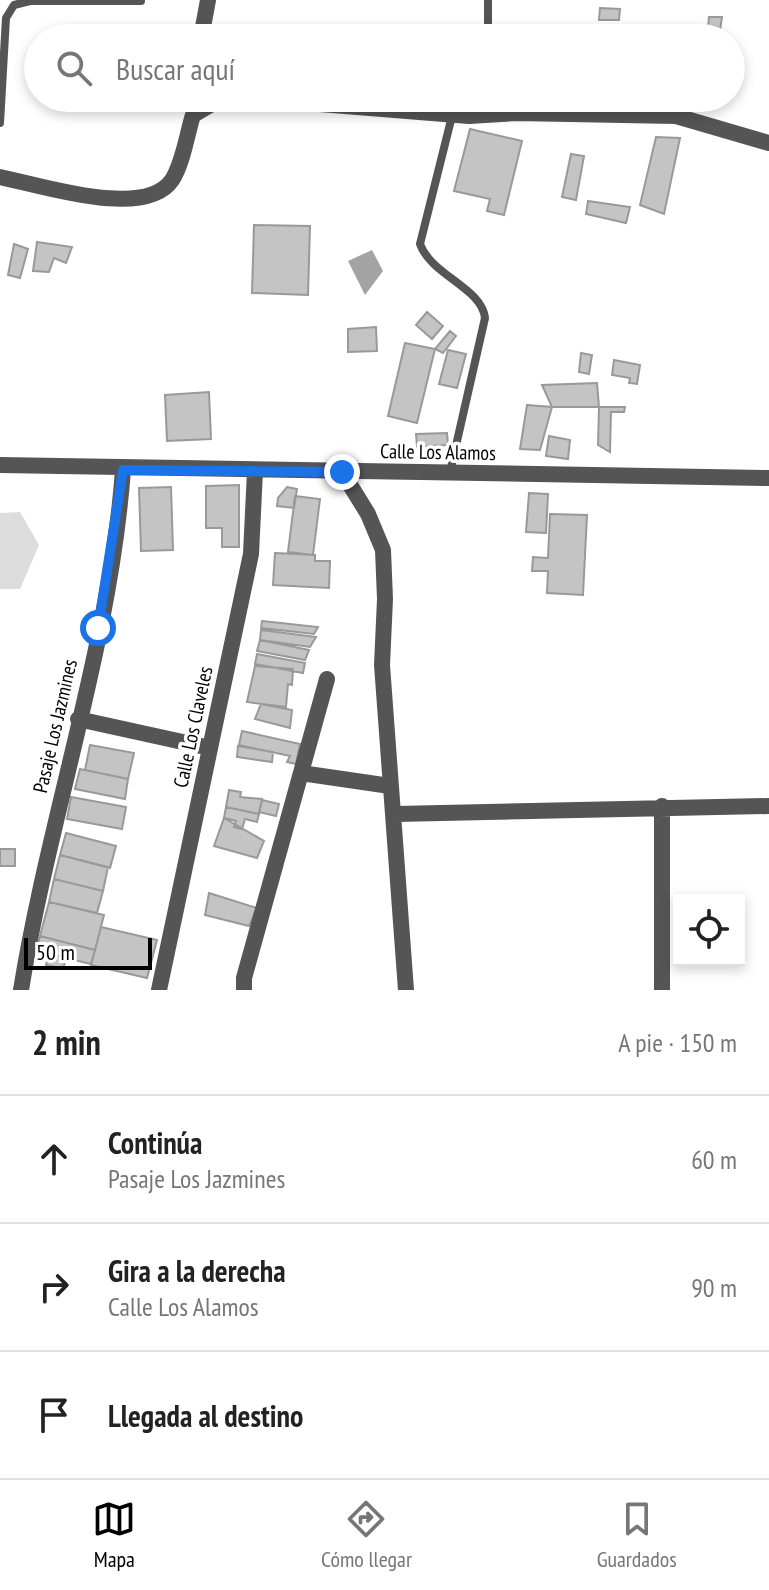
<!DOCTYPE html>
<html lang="es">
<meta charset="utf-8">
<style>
body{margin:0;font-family:"PT Sans Narrow",sans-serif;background:#f2f2f2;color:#222}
.controls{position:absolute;right:24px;bottom:24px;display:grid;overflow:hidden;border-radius:0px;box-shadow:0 4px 12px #0003}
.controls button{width:72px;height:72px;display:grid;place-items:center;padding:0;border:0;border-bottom:2px solid #e0e0e0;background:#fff;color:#222;font:40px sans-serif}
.scale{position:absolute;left:24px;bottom:20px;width:128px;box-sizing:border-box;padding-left:8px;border:4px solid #000;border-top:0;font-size:22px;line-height:28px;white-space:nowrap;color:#000;-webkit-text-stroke:6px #fff;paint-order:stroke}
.stop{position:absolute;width:24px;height:24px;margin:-18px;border:6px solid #1a73e8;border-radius:50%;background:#fff}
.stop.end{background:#1a73e8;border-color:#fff;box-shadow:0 2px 8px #0008}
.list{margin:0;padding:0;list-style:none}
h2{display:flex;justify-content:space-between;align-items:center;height:104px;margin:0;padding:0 32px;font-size:34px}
h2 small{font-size:26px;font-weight:400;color:#767676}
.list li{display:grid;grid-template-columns:52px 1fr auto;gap:24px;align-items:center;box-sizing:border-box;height:128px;padding:0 32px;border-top:2px solid #e0e0e0}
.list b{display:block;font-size:30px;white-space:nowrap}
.list p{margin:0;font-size:26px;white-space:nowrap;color:#767676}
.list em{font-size:26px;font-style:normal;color:#767676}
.icon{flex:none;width:44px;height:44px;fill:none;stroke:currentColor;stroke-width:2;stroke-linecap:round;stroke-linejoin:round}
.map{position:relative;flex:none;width:769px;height:990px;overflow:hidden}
.search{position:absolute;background:#fff;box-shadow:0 4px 12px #0003;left:24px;right:24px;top:24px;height:88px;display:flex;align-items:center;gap:20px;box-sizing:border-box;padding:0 28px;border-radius:44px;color:#767676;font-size:30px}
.sheet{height:488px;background:#fff}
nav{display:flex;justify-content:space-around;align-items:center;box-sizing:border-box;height:112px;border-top:2px solid #e0e0e0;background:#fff;font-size:22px;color:#767676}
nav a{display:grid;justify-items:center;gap:4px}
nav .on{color:#000}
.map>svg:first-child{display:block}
</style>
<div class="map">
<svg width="769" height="990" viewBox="0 0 769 990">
<rect width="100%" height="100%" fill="#fff"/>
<path fill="#dcdcdc" d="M20 512 39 545 20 589H0V513Z"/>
<path fill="#a3a3a3" d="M372 250 383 271 365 295 348 261Z"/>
<path fill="#c4c4c4" stroke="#999" stroke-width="2" d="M600 8 620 9 619 20H599Z
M709 17H722L719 38H707Z
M442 26V38H409V27Z
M405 98H439L438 105 405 102Z
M470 129 522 141 504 215 487 211 490 199 454 191Z
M656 137 680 138 664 214 640 205Z
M571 154 584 156 576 200 562 197Z
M588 201 630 207 626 223 586 214Z
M254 225 310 226 308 295 252 293Z
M37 242 72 247 66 263 54 258 49 272 33 271Z
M14 244 28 249 20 278 8 275Z
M427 312 443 326 432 339 416 325Z
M376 327 377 351 348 352V329Z
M450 331 456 336 443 353 435 349Z
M405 343 435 349 417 423 388 416Z
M448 350 466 354 457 388 439 384Z
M581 353 592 355 589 374 579 372Z
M614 360 640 365 637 384 629 383 630 378 612 375Z
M597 383 599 407H552L542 385Z
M209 392 211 439 167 441 165 395Z
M527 405 552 407 540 450 520 449Z
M599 407H625L624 412H611L610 452 598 445Z
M447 433 448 445 417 447 416 434Z
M549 436 570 440 568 459 546 456Z
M239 485V547H222V528H206V486Z
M171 487 173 550 141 551 139 488Z
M287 487 297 489 294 508 277 506 278 498Z
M529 493 548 494 546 533 526 532Z
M295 496 320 499 313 555 288 552Z
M550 514 587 515 583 595 547 593 548 571H532L533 557 548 558Z
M275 553 315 555V561H330L329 588 273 585Z
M262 621 318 627 314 634 261 628Z
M261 630 316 637 310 647 260 640Z
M260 640 309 650 305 660 257 651Z
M257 654 305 663 303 673 255 664Z
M255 666 293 669 292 685 288 684 286 707 247 702Z
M261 704 292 710 290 728 255 719Z
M242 731 300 744 296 764 287 762 290 756 239 745Z
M90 745 134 753 128 779 85 770Z
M238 746 273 752 272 762 237 757Z
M80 769 128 779 125 799 75 789Z
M229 790 241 792 240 797 262 799 259 814 226 807Z
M71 797 126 807 122 829 67 819Z
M262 800 279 804 276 816 259 812Z
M226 807 259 814 257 822 245 819 242 829 234 827 236 821 224 818Z
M224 818 264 841 257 858 214 846Z
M66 833 116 846 110 868 60 855Z
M0 849H15V866H0Z
M60 855 108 867 103 891 54 879Z
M54 879 103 891 97 913 49 902Z
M209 893 257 908 249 926 205 915Z
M49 902 104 915 95 950 40 936Z
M101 927 157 940 147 978 91 965Z
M40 936 95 950 91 964 36 951Z
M49 954 66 958 63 969 46 965Z"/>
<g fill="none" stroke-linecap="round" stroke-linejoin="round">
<path stroke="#555" stroke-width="8" d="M488 38V0
M487 115V98
M0 123 6 18 14 5 30 1H141
M450 472 485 318C482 288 431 275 420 244L452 116"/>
<path stroke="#555" stroke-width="16" d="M201 38 208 0
M244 98 469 116 517 113 676 116 769 143
M0 177C41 185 145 220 172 180 183 163 187 134 193 115L222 98
M0 465 769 478
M342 472 368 514 383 550 385 599 382 665 406 990
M78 719 210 748
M301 773 390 786
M396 814 769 806
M21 990C49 816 110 646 123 470
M159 990 251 554 255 471
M244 990V978L327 679
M662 990V806"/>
</g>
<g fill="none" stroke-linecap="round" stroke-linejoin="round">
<path stroke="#1a73e8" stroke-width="10" d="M98 628 123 470 342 472"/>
</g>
<g text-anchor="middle" stroke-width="7" stroke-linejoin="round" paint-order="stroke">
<g font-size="20" fill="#000" stroke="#fff">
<text transform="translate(438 452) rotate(1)" y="7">Calle Los Alamos</text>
<text transform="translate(55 726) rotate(-77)" y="7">Pasaje Los Jazmines</text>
<text transform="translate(193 727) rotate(-78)" y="7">Calle Los Claveles</text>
</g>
</g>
</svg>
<div class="controls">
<button><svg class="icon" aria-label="locate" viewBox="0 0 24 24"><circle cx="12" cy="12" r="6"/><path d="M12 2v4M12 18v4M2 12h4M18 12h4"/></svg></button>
</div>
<div class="scale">50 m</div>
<div class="stop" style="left:98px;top:628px"></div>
<div class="stop end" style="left:342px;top:472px"></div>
<div class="search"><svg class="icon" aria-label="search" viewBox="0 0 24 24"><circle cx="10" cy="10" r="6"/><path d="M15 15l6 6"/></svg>Buscar aquí</div>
</div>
<section class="sheet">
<h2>2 min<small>A pie · 150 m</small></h2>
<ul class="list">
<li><svg class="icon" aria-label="ahead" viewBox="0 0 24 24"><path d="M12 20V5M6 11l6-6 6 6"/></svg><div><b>Continúa</b><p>Pasaje Los Jazmines</p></div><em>60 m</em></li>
<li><svg class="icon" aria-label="right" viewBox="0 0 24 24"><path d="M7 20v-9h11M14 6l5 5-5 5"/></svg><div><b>Gira a la derecha</b><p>Calle Los Alamos</p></div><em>90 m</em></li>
<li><svg class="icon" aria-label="arrive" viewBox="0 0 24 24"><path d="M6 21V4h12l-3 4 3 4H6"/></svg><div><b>Llegada al destino</b></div></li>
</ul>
</section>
<nav>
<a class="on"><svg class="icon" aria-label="map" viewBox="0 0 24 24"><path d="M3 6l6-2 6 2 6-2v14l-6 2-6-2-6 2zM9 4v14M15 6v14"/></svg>Mapa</a>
<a><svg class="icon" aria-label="directions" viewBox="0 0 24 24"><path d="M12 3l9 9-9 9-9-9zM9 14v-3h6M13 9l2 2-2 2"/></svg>Cómo llegar</a>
<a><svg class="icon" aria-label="saved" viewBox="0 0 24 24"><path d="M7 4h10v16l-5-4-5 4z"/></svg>Guardados</a>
</nav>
